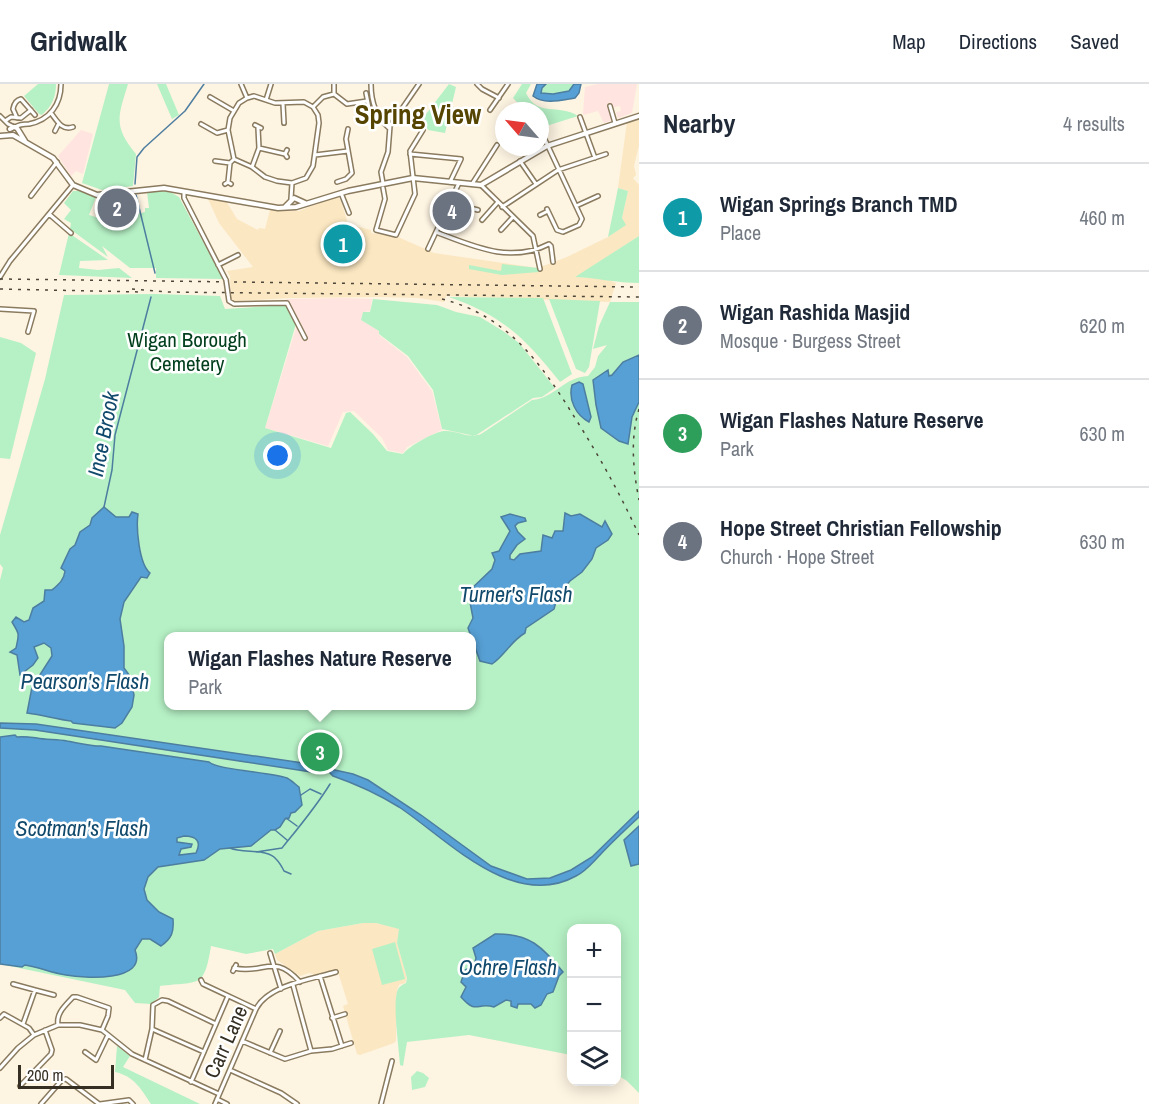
<!DOCTYPE html>
<meta charset="utf-8">
<style>
body{margin:0;font-family:"Archivo Narrow",sans-serif;background:#f2f2f3;color:#1f2937}
.controls{position:absolute;right:18px;bottom:18px;display:grid;overflow:hidden;border-radius:12px;box-shadow:0 3px 15px #0003}
.controls button{width:54px;height:54px;display:grid;place-items:center;padding:0;border:0;border-bottom:2px solid #e0e1e3;background:#fff;color:#1f2937;font:30px sans-serif}
.compass{position:absolute;left:495px;top:18px;width:54px;height:54px;border-radius:50%;background:#fff;box-shadow:0 3px 15px #0003;rotate:298deg}
.scale{position:absolute;left:18px;bottom:15px;width:96px;box-sizing:border-box;padding-left:6px;border:3px solid #352f23;border-top:0;font-size:16px;line-height:21px;white-space:nowrap;color:#352f23;-webkit-text-stroke:4px #fff;paint-order:stroke}
.you{position:absolute;left:278px;top:372px;width:21px;height:21px;margin:-15px;border:4px solid #fff;border-radius:50%;background:#1a73e8;box-shadow:0 0 0 9px #1a73e833}
.badge{display:grid;place-items:center;width:39px;height:39px;border-radius:50%;background:#b45309;color:#fff;font-size:20px;font-weight:700}
.pin{position:absolute;translate:-50% -50%;border:3px solid #fff;box-shadow:0 2px 6px #0006}
.popup{position:absolute;left:164px;top:548px;width:312px;height:78px;box-sizing:border-box;display:grid;place-content:center;border-radius:12px;background:#fff;filter:drop-shadow(0 2px 4px #0005);font-size:20px;white-space:nowrap;color:#747a83}
.popup b{font-size:22px;color:#1f2937}
.popup::after{content:'';position:absolute;left:50%;top:100%;margin-left:-12px;border:12px solid transparent;border-top-color:#fff}
.list{margin:0;padding:0;list-style:none}
h2{display:flex;justify-content:space-between;align-items:center;height:78px;margin:0;padding:0 24px;font-size:26px}
h2 small{font-size:20px;font-weight:400;color:#747a83}
.list li{display:grid;grid-template-columns:39px 1fr auto;gap:18px;align-items:center;box-sizing:border-box;height:108px;padding:0 24px;border-top:2px solid #e0e1e3}
.list b{display:block;font-size:22px;white-space:nowrap}
.list p{margin:0;font-size:20px;white-space:nowrap;color:#747a83}
.list em{font-size:20px;font-style:normal;color:#747a83}
.icon{flex:none;width:33px;height:33px;fill:none;stroke:currentColor;stroke-width:2;stroke-linecap:round;stroke-linejoin:round}
.map{position:relative;flex:none;width:639px;height:1020px;overflow:hidden}
header{display:flex;align-items:center;gap:36px;box-sizing:border-box;height:84px;padding:0 30px;background:#fff;border-bottom:2px solid #e0e1e3}
header strong{font-size:28px}
nav{display:flex;gap:33px;margin-inline-start:auto;font-size:21px}
main{display:flex}
aside{flex:1;background:#fff}
.map>svg:first-child{display:block}
</style>
<header>
<strong>Gridwalk</strong>
<nav><a>Map</a><a>Directions</a><a>Saved</a></nav>
</header>
<main>
<div class="map">
<svg width="639" height="1020" viewBox="0 0 639 1020">
<rect width="100%" height="100%" fill="#fef4e2"/>
<path fill="#ffe4e0" d="M598 0H637L632 29 618 34 616 28 621 27 620 22 610 24 613 36 604 39 598 27 583 31 585 3Z
M81 46 93 50 83 90 76 87 71 92 58 72Z
M345 214 372 215 370 227 363 228 361 236 379 247V251L407 273 432 307 442 346 407 363 403 369 388 366 382 354 354 327 343 328 328 362 265 344 297 241 286 215Z"/>
<path fill="#fbe7c1" d="M639 34V61L634 82 636 91 633 94 639 101V152L576 193 603 194 616 199 610 218 446 212 444 218 419 214 380 213 289 214 233 217 231 215 230 192 227 187 253 183 219 139 208 115 226 117 237 135 258 146 259 144 265 145 270 126 299 127 337 112 341 117 348 140 371 146V149L398 153 434 169 538 184 567 173 608 153 625 141 622 134 628 107 618 104 627 38Z
M363 839H376L400 845 397 859 407 894 405 899 399 901 397 906 396 957 394 959 360 971 357 970 343 922 348 920 337 885 316 891 309 889 300 892 277 876 275 870 318 847Z"/>
<path fill="#b6f1c5" fill-rule="evenodd" d="M38 0H56C56 13 52 22 42 31L39 30 24 12Z
M109 0H128C118 33 113 42 136 70L133 102 102 106 82 99Z
M157 0H166L179 31 172 35Z
M449 0 456 3 445 49 428 46 423 34Z
M522 0H531L526 9C538 34 558 19 578 32L540 44V27H525L513 14Z
M546 0H574V1L569 7 553 10 541 9 542 4Z
M618 104 628 107 622 134 626 141 608 153Z
M158 106 172 109 179 113 223 195 156 194V184H130L102 162 108 173 70 145 71 139 64 135 71 126 64 119 73 107H80L96 113 89 131 109 137 145 128V124H149L147 108Z
M69 149 108 176 80 177 79 184 98 186 119 184 132 194 59 191Z
M639 152V199C617 199 597 194 575 193Z
M502 180 538 184 539 188 502 191 469 185V181L501 187Z
M155 210 220 212 225 225 286 221 296 240 265 344 331 364 346 329 350 328 373 350 387 367 403 370C409 362 434 348 444 347 457 346 469 355 481 350L532 316C555 314 564 293 588 292L595 283 598 272 607 261 593 265 599 242 610 218H639V1009L627 997 617 991 616 844H572L571 971 469 951 407 958 403 982 400 981C399 965 392 918 398 905 400 902 402 901 406 899L407 894 397 859 399 845 376 839H363L318 847 275 870 273 865 246 870 211 862C204 905 200 897 160 902L159 913 151 920 135 919 125 906 0 880V496L3 484 0 480V451L45 295 64 211ZM168 552H472V622H168Z
M449 213 543 214 572 290 560 298C525 254 503 232 449 213Z
M373 215 437 221 456 228 480 233 503 247 519 259 555 304 542 313 533 314 475 352 442 345 433 306 408 272 379 250V247L361 236 363 228H370Z
M549 215 600 217 589 283 585 289 576 285Z
M0 253 21 259 36 269 10 375 0 374Z
M395 858 405 895 382 901 372 865Z
M117 962 130 972 123 983 200 1020H151C141 1005 134 992 115 988Z
M417 987 423 989 429 994 425 1003 412 1006 411 993Z"/>
<path fill="#57a0d5" stroke="#4d7ea0" stroke-width="1.5" fill-rule="evenodd" d="M537 0H546L542 4 541 9 553 10 569 7 574 0H581L579 9 575 14C562 16 544 21 533 12Z
M639 271V318L632 333 628 360 619 357 601 344 596 321 593 296 608 286 609 292 612 291 623 278Z
M579 298 583 300 591 333 589 338C576 331 568 316 572 301Z
M104 423 116 433H129L132 428 138 430C136 444 139 480 150 489L147 494 141 493 124 518 120 535 124 562V584L130 592 134 611 132 623 122 639 115 644 73 639 71 637C56 635 43 631 27 629L32 603 52 572 51 564 44 559 34 563 38 574 33 581 20 591 17 571 10 568 16 564C19 550 20 551 12 538L16 533 24 538 29 536 33 524 44 517 45 506H52C59 500 64 496 65 487L61 484 70 465 75 461 80 448 90 441 92 434Z
M565 429 571 432 580 430 602 443 605 437 612 450 608 456 596 464 592 475 582 488 570 497 558 511 554 525 526 544 525 549C511 557 505 571 492 580L480 577 468 544 473 534 468 508 492 485 495 476 492 469 499 467 510 447 501 433 510 430 525 434 526 437 518 439 515 442 518 448 525 455 517 461 510 471V475L514 476 520 470 541 467 543 451 552 454 555 447H563Z
M0 639 36 640 303 679 353 690 368 696 421 731 491 782 527 795 550 794 571 786 592 773 639 727V733C626 745 612 758 600 771 592 779 586 787 576 792 513 827 447 755 399 723 378 710 356 700 333 692L329 688 318 689 35 646 0 644Z
M15 651 17 653C25 652 29 653 37 654 46 656 57 655 67 657 79 659 89 662 101 662L209 678C217 686 271 688 287 694 291 696 295 700 299 703L302 721 295 728 291 729 289 734 285 735 280 743 275 746H271L251 762 220 765 204 776 158 783 148 793 144 805 147 816 159 828 173 835C174 848 172 854 161 862L150 855H142L135 866C148 899 83 894 66 891 51 889 39 883 25 881L22 883 0 880V653ZM184 752C196 752 202 757 196 769L179 771 181 765 191 763 192 760 177 758V754Z
M639 742V780L631 782 624 756Z
M495 850C530 849 542 863 563 888L559 892 553 908 547 910 541 921 535 924 531 920H518L517 924 511 922V917L506 916 494 923C476 918 477 931 461 913L466 903 461 898 465 886 474 882 476 874 473 864Z"/>
<g fill="none" stroke-linecap="round" stroke-linejoin="round">
<path stroke="#4d7ea0" stroke-width="1.5" d="M135 100 137 73 144 64 185 27 204 0
M136 111 155 189
M104 423 112 386 115 351 151 213
M301 711 310 705 321 710
M286 734 297 742
M275 746 287 756
M230 764C243 770 267 764 276 775 279 778 282 783 284 787L291 790
M256 768 282 764C299 743 316 723 330 700"/>
<defs>
<path id="minor" d="M241 0 247 14
M371 0C371 17 376 33 389 44
M477 0 482 5 499 14
M366 9 369 24
M334 10 347 20 367 17
M334 10V0
M254 12 275 19 304 18 313 23 318 31 319 39 313 82 306 94 292 99 277 97 265 93 252 83 234 75 228 46 230 34 239 19 247 14Z
M210 13 234 27
M266 16 271 0
M283 20 284 39
M610 22 615 39
M313 23 323 13 334 10
M490 26 508 0
M51 29C57 37 62 47 73 43
M0 32 8 40 14 43
M580 33 595 74
M17 34 13 25C14 20 16 16 21 15L35 31
M5 37 11 33 21 34 31 26
M201 40 217 49 228 46
M255 41 261 44
M15 43C20 40 24 40 29 40 50 36 61 20 61 0
M540 45 582 135 579 141 563 148 557 146 547 125
M55 47 58 41
M259 64 285 70
M287 66 285 70 287 73
M410 70 461 75 450 98
M315 71 348 67
M215 77 230 79 234 75
M520 77 536 100
M252 83 259 64 258 44
M228 98 230 79
M337 98 346 95 352 89 346 55 348 45
M383 99 381 88 388 68 390 42 419 0
M225 100 228 98 231 100
M472 100 497 61
M481 101 533 152 540 185
M383 104 385 115 376 146 396 151 415 110 410 67 423 46
M184 108V114L226 196
M341 109 349 129
M31 112 57 78
M291 115 292 99
M450 119 478 126
M576 122 598 112
M502 123 558 86 606 70
M49 130 71 149
M444 131 461 136
M540 131 548 127
M103 134 109 111
M482 136 498 118
M501 146 513 133
M436 148C473 162 510 180 549 160L551 162 553 178
M428 165 459 99
M218 181 238 171
M0 193 10 177 73 101
M228 210 229 217 234 220 287 219 305 254
M0 225 34 227 28 248
M270 869 281 905
M234 884C265 891 273 868 300 898
M233 887 236 881
M320 892 342 962
M201 896 203 900 256 925
M13 900 35 906 23 940
M293 901 311 967
M35 906 54 911
M0 934 4 930 29 944 34 951
M332 934 345 930
M58 941C56 929 65 922 73 913H77L109 924 108 932 102 946
M152 945 204 968
M242 957 285 975 311 967 332 965 351 959
M85 968 96 976 108 951
M270 969 280 947
M145 976 152 945 153 921 162 916 168 917 216 940
M0 984 18 964 34 951 58 941H80L102 946 132 970 219 1010
M230 986 281 1009 297 1020
M191 998 228 912
M20 1002 51 970 52 966 45 946
M217 1015 227 1020
M41 1020 62 996 66 995 99 1020
M100 1020 129 1016 133 1020
M215 1020 256 925C268 901 312 895 336 888
M381 1020 392 977"/>
<path id="major" d="M10 45 14 43 17 44 25 57
M0 52 13 51 53 74 73 101 97 111 164 104 278 124 296 123 348 107 413 94 481 101 547 62 639 32
M285 123 294 114 305 119"/>
</defs>
<use href="#minor" stroke="#8a7b5f" stroke-width="6"/>
<use href="#major" stroke="#8a7b5f" stroke-width="7"/>
<use href="#minor" stroke="#fff" stroke-width="3"/>
<use href="#major" stroke="#fff" stroke-width="4"/>
<path stroke="#4c4539" stroke-width="1.5" stroke-dasharray="3 6" stroke-linecap="butt" d="M0 195 639 203
M0 205 141 208
M132 205 168 208 639 213
M442 215C512 233 544 284 580 342 602 377 622 414 639 451
M639 325C630 355 633 385 639 416"/>
<defs>
<path id="minor-bridge" d="M226 196 228 210"/>
</defs>
<use href="#minor-bridge" stroke="#8a7b5f" stroke-width="6" stroke-linecap="butt"/>
<use href="#minor-bridge" stroke="#fff" stroke-width="3"/>
</g>
<g text-anchor="middle" stroke-width="5" stroke-linejoin="round" paint-order="stroke">
<g font-size="21" fill="#003e1c" stroke="#fff">
<text x="187" y="263">Wigan Borough<tspan x="187" dy="24">Cemetery</tspan></text>
</g>
<g font-size="21" fill="#352f23" stroke="#fff">
<text transform="translate(226 958) rotate(-66)" y="7">Carr Lane</text>
</g>
<g font-size="22" font-style="italic" fill="#10496c" stroke="#fff">
<text transform="translate(103 350) rotate(-79)" y="8">Ince Brook</text>
<text x="516" y="518">Turner's Flash</text>
<text x="85" y="605">Pearson's Flash</text>
<text x="82" y="752">Scotman's Flash</text>
<text x="508" y="891">Ochre Flash</text>
</g>
<g font-size="27" font-weight="bold" fill="#564401" stroke="#fff">
<text x="418" y="40">Spring View</text>
</g>
</g>
</svg>
<div class="controls">
<button>+</button>
<button>−</button>
<button><svg class="icon" aria-label="layers" viewBox="0 0 24 24"><path d="M12 4l9 5-9 5-9-5zM3 14l9 5 9-5"/></svg></button>
</div>
<svg class="compass" viewBox="-18 -18 36 36"><path d="M0-13l5 13h-10z" fill="#e53935"/><path d="M0 13l5-13h-10z" fill="#747a83"/></svg>
<div class="scale">200 m</div>
<div class="you"></div>
<div class="pin badge" style="left:343px;top:160px;background:#0f9aa8">1</div>
<div class="pin badge" style="left:117px;top:124px;background:#6b7280">2</div>
<div class="pin badge" style="left:320px;top:668px;background:#2e9e5b">3</div>
<div class="popup"><b>Wigan Flashes Nature Reserve</b>Park</div>
<div class="pin badge" style="left:452px;top:127px;background:#6b7280">4</div>
</div>
<aside>
<h2>Nearby<small>4 results</small></h2>
<ul class="list">
<li><span class="badge" style="background:#0f9aa8">1</span><div><b>Wigan Springs Branch TMD</b><p>Place</p></div><em>460 m</em></li>
<li><span class="badge" style="background:#6b7280">2</span><div><b>Wigan Rashida Masjid</b><p>Mosque · Burgess Street</p></div><em>620 m</em></li>
<li><span class="badge" style="background:#2e9e5b">3</span><div><b>Wigan Flashes Nature Reserve</b><p>Park</p></div><em>630 m</em></li>
<li><span class="badge" style="background:#6b7280">4</span><div><b>Hope Street Christian Fellowship</b><p>Church · Hope Street</p></div><em>630 m</em></li>
</ul>
</aside>
</main>
